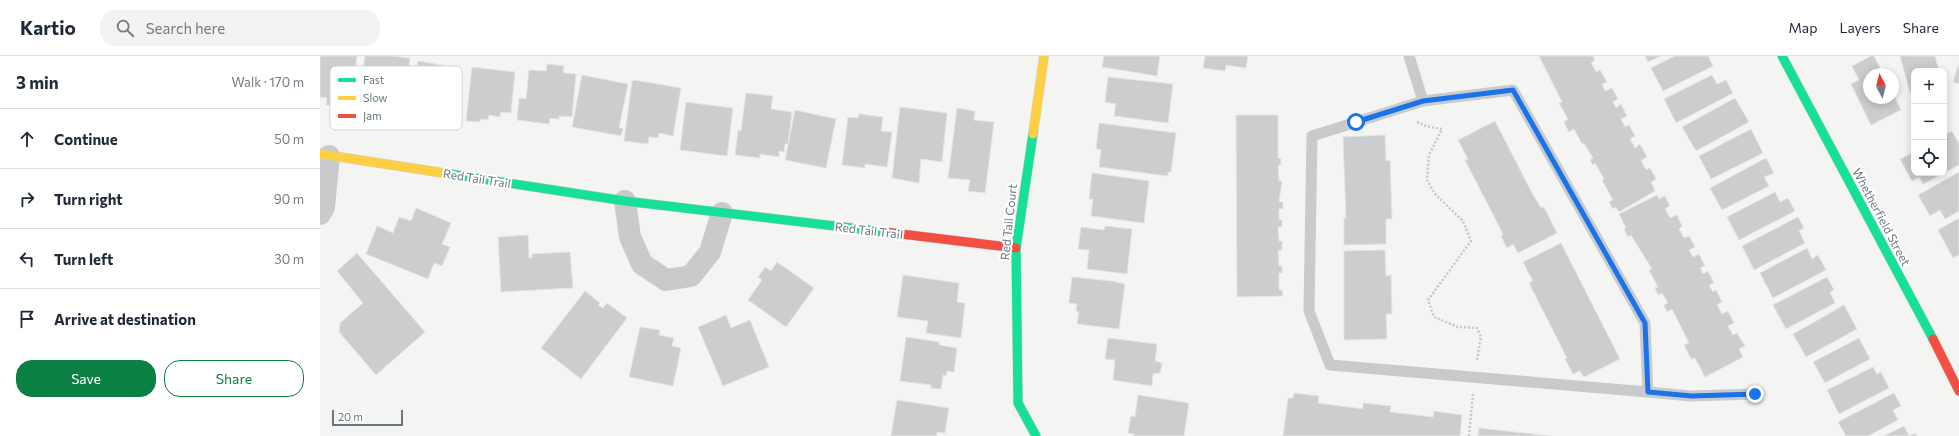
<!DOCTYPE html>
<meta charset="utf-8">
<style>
body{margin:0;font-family:Commissioner,sans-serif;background:#f2f2f3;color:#1f2937}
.controls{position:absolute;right:12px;top:12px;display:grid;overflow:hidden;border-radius:8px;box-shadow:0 2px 10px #0003}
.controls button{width:36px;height:36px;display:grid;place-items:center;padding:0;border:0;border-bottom:1px solid #e0e1e3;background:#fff;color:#1f2937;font:20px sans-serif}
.compass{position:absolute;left:1543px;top:12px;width:36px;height:36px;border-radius:50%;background:#fff;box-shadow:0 2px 10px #0003;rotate:353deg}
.scale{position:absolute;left:12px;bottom:10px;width:71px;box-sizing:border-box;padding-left:4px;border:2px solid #667781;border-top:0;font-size:11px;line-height:14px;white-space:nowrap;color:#667781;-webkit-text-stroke:3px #fff;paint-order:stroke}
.stop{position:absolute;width:12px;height:12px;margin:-9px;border:3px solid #1a73e8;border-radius:50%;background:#fff}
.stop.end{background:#1a73e8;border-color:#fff;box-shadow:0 1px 4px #0008}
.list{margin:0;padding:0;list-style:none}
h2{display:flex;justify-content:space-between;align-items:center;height:52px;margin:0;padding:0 16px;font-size:17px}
h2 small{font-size:13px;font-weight:400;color:#747a83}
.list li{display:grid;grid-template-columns:26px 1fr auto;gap:12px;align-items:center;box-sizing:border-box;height:60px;padding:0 16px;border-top:1px solid #e0e1e3}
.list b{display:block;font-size:15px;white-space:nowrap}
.list em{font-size:13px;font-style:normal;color:#747a83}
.actions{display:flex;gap:8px;padding:12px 16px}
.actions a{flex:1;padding:9px 0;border:1px solid #0b8043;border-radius:16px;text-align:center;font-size:14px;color:#0b8043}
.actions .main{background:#0b8043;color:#fff}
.icon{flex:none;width:22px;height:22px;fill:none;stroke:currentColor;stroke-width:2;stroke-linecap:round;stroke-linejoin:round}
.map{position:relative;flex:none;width:1639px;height:380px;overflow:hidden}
header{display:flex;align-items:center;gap:24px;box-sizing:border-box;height:56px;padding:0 20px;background:#fff;border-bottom:1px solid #e0e1e3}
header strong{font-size:19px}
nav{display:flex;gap:22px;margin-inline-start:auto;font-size:14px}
.search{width:280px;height:36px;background:#f2f2f3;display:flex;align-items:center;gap:10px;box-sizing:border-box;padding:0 14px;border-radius:16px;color:#747a83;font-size:15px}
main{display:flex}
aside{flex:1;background:#fff}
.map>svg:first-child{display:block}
</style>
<header>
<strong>Kartio</strong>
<div class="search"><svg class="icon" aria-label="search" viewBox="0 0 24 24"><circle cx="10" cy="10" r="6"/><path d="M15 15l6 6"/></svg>Search here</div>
<nav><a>Map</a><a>Layers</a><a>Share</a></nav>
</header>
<main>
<aside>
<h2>3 min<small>Walk · 170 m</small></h2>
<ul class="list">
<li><svg class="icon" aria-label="ahead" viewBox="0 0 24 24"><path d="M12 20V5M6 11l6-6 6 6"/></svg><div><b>Continue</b></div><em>50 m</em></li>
<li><svg class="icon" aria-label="right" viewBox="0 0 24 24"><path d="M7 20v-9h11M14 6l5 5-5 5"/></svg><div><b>Turn right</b></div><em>90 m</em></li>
<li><svg class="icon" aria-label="left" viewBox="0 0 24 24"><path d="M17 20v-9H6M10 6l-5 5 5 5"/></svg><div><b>Turn left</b></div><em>30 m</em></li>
<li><svg class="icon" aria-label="arrive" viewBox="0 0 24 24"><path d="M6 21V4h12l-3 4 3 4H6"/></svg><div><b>Arrive at destination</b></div></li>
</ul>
<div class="actions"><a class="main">Save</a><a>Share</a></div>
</aside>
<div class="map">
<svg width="1639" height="380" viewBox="0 0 1639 380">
<rect width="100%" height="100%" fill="#f4f4f3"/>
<path fill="#cbcdce" stroke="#e4e4e3" d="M0 0H37L32 44 22 42 21 51 6 49 7 42 0 41Z
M45 0H72L90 2 83 54 62 51 38 45Z
M784 0H840L837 20 782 11Z
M885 0H928L926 12 906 9 905 15 883 12Z
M1219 0H1273L1275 4 1271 7 1276 16 1280 14 1287 26 1282 28 1285 35 1292 32 1298 43 1293 46 1296 52 1301 48 1307 60 1301 63 1305 71 1309 69 1315 80 1310 83 1315 92 1320 88 1327 101 1321 104 1326 114 1330 112 1336 123 1331 126 1335 135 1299 156 1296 151 1293 153 1289 146 1293 144 1282 124 1284 123 1275 107 1273 109 1270 104 1273 102 1264 87 1262 88 1254 73 1249 76 1244 66 1248 63 1239 47 1242 46Z
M1325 0H1341L1328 6Z
M1355 0H1388L1393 10 1343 35 1331 12Z
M1551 0H1554L1563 18H1549V42H1573V38L1581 54 1551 69 1531 28 1539 24 1532 10Z
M1580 0H1615L1619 15H1594V36L1590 37Z
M98 5 139 12 133 50 121 48 123 41 115 40 112 58 90 55Z
M1639 7V28L1633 26Z
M227 8 244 10 243 17 256 18 252 61 239 60V63L230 62 229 68 197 64 199 42 206 43 209 14 226 15Z
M152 11 195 16 191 57 181 56 180 61 169 59 168 64 160 63V66L146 65Z
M262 19 308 28 299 72H303L301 80 252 71Z
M1392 19 1397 28 1406 24 1413 37 1356 67 1344 43Z
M788 21 853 28 848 67 794 60 796 48 785 46Z
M314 24 361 32 353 80 339 77 338 82 329 81 328 88 304 85 312 26Z
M426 37 453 40 451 53 472 56 468 88H465L464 96 459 95V101L440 98V102L415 99 418 74 421 75Z
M1415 42 1429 66 1376 95 1362 71Z
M366 46 413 52 407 100 360 94Z
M580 51 627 57 622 106 601 103 599 127 572 122Z
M637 52 655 55 654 64 674 66 665 137 648 135 650 124 628 122Z
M475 54 516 63 506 112 465 104Z
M539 58 563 61 561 75 572 76 567 111 545 108V112L522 109 528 61 538 62Z
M916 59H958V102H961V109H958L959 125H962L959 146H963V153H959V164H962V171H958L959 185H962V194L958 195 959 210H962V217H959V234H962L963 240 917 241Z
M1175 65 1212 137 1221 152 1224 151 1237 177 1198 197 1193 188 1187 192 1181 180 1183 178 1145 104 1148 103 1138 84Z
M779 67 856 77 851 116H848V120L779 111 781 94 776 93Z
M1431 73 1443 97 1391 123 1379 100Z
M1632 75 1639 88V109L1603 128 1599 121 1592 125 1580 103 1594 96V117H1624V79Z
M1065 79 1066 105 1070 104 1072 163H1066V188L1024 189V162H1026L1023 81Z
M1446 102 1454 117 1444 121 1449 130 1402 154 1390 132Z
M1639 116V155L1625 163 1620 154 1610 160 1598 139Z
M772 117 829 125 824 167 771 160 773 143H769Z
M1455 136 1460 146 1468 142 1475 155 1419 184 1407 161Z
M1337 139 1339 143 1345 140 1350 150 1345 153 1350 162 1357 159 1362 170 1359 173 1364 182 1369 180 1375 191 1369 194 1373 201 1379 198 1385 210 1380 212 1383 218 1388 215 1394 227 1389 229 1393 236 1396 234 1402 246 1397 249 1402 258 1408 255 1414 267 1408 270 1413 279 1417 277 1425 290 1419 293 1423 301 1385 321 1375 302 1371 303 1364 289 1369 287 1352 253 1347 256 1344 249 1348 247 1342 237 1338 239 1335 232 1338 231 1329 214 1332 213 1311 179 1308 181 1304 173 1306 172 1299 158Z
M96 152 131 167 122 188 130 191 122 210 114 207 108 223 46 198 57 170 73 177 79 161 91 165Z
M1478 161 1484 172 1479 175 1485 187 1434 214 1422 190Z
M1639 162V199L1633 202 1618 174Z
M785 170 812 173 807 218 767 213 769 194 758 193 761 171 784 174Z
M208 179 209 202H212V198L250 196 253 232 181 236 178 181Z
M1241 187 1300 303 1264 321 1260 315 1253 318 1245 303 1247 302 1209 227 1213 225 1203 206Z
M1487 192 1492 203 1498 199 1506 214 1453 242 1440 217Z
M1065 194 1066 220 1071 219 1072 258H1066L1067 283 1024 284V195Z
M37 197 105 276 56 319 19 276 20 267 43 247 17 215Z
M457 206 494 232 466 271 428 244 442 224 438 221 445 211 451 215Z
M583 219 639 227 637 246 645 247 641 282 606 277 608 265 577 261Z
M752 221 792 225 805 228 799 273 757 268 759 256 756 255 757 248 749 247Z
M1507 221 1514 234 1510 236 1515 247 1466 273 1453 249Z
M265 235 280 247 278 249 283 252 287 247 307 262 261 323 221 292Z
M1524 249 1537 273 1486 301 1473 278Z
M406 259 411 272 430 264 449 311 403 330 378 271Z
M320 271 340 274 339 279 354 282 352 290 361 292 353 330 309 321Z
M586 281 619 286V289L637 292 634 316 627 315 626 320 623 319 621 333 611 332V329L580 325Z
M788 282 837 288 835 305 840 306 842 309 840 317 833 318 832 330 793 324 795 304 785 303Z
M1539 282 1550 303 1505 327 1493 306Z
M1553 311 1557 318 1561 316 1569 332 1519 358 1507 334Z
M974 337 999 340 998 347 1043 353V347L1071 350 1070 356 1113 361 1114 355 1142 359 1140 380H963L968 342H973Z
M1574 337 1581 350 1573 354 1578 364 1548 380H1526L1518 366Z
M818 339 869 347 864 380H814V378L808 377 811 360 815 361Z
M577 344 629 352 625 377 617 376V380H571Z
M1584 370 1589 380 1595 377 1597 380H1564Z
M1159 372 1230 380H1158Z"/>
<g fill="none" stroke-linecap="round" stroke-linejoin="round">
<defs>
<path id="fast" d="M1462 0 1613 283
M713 78 696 192 698 347 716 380
M130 118 305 145 565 176"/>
<path id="slow" d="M713 78 724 0
M0 98 130 118"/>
<path id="jam" d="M565 176 696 192
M1613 283 1639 335"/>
</defs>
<use href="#fast" stroke="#d0d1d1" stroke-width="10"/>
<use href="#slow" stroke="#d0d1d1" stroke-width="10"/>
<use href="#jam" stroke="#d0d1d1" stroke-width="10"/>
<path stroke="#c6c7c8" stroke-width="2.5" stroke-dasharray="2 2" stroke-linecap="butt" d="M1097 66 1106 70 1122 73 1109 99 1107 124 1115 138 1143 165 1151 185 1108 244 1114 261 1138 271 1157 272 1161 281 1157 304
M1149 380 1153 338"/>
<path stroke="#c9cacb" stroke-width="11" d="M1089 0 1103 45
M1193 34 1325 267 1328 336 1010 309 989 255 992 80 1103 45Z
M1328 336 1371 340 1435 338"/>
<path stroke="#c9cacb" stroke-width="22" d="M305 145 310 181 322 208 346 224 371 220 390 196 402 157
M0 158 4 151 9 100"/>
<use href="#fast" stroke="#16e098" stroke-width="9"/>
<use href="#slow" stroke="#ffcf43" stroke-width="9"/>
<use href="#jam" stroke="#f24e42" stroke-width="9"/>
</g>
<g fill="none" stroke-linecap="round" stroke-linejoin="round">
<path stroke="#1a73e8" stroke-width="5" d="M1036 66 1103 45 1193 34 1325 267 1328 336 1372 340 1435 338"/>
</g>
<g text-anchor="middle" stroke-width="4" stroke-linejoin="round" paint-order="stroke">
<g font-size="12" fill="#667781" stroke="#fff">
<text transform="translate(157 123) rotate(9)" y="4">Red Tail Trail</text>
<text transform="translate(1561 161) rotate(62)" y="4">Whetherfield Street</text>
<text transform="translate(689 166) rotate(-84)" y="4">Red Tail Court</text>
<text transform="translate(549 175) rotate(7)" y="4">Red Tail Trail</text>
</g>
</g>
<rect x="10" y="10" width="132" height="64" rx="6" fill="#fff" stroke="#d1d6d9" stroke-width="1"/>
<rect x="18" y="22" width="18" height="4" fill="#16e098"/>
<rect x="18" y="40" width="18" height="4" fill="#ffcf43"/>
<rect x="18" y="58" width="18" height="4" fill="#f24e42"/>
<g font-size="11" fill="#667781">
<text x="43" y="28">Fast</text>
<text x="43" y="46">Slow</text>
<text x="43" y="64">Jam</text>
</g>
</svg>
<div class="controls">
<button>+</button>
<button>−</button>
<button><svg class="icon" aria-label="locate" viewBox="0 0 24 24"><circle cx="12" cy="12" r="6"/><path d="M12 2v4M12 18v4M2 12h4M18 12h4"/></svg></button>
</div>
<svg class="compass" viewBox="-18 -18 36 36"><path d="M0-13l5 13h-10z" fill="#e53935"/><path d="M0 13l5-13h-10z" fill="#747a83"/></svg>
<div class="scale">20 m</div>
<div class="stop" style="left:1036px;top:66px"></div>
<div class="stop end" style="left:1435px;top:338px"></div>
</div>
</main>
